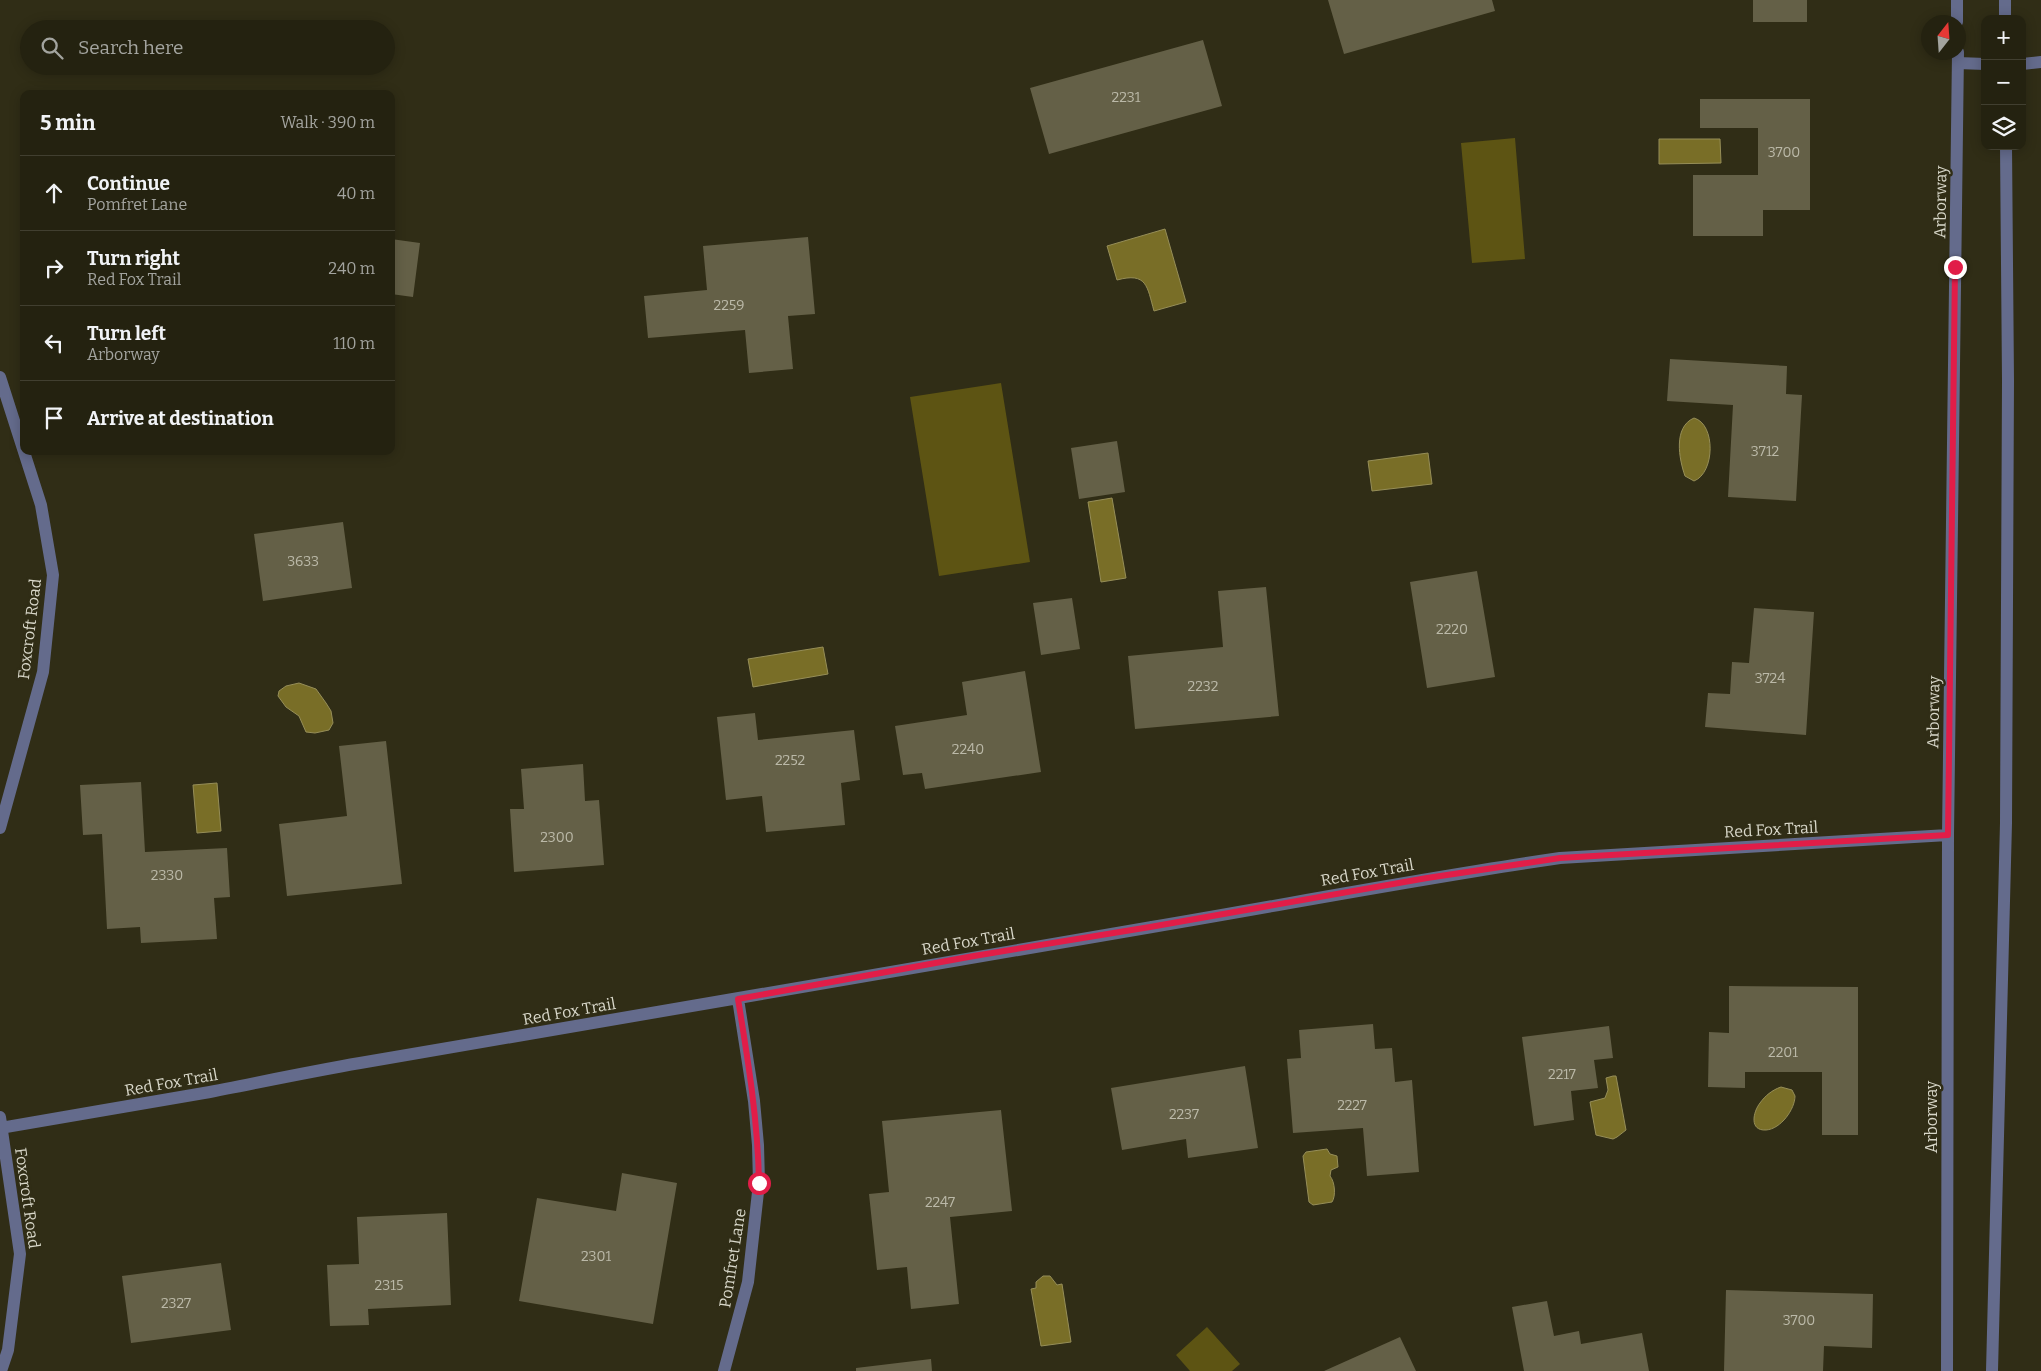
<!DOCTYPE html>
<meta charset="utf-8">
<style>
body{margin:0;font-family:Bitter,serif;background:#302f1e;color:#f1f3f6}
.controls{position:absolute;right:15px;top:15px;display:grid;overflow:hidden;border-radius:10px;box-shadow:0 2px 12px #0003}
.controls button{width:45px;height:45px;display:grid;place-items:center;padding:0;border:0;border-bottom:1px solid #413f30;background:#242210;color:#f1f3f6;font:25px sans-serif}
.compass{position:absolute;left:1921px;top:15px;width:45px;height:45px;border-radius:50%;background:#242210;box-shadow:0 2px 12px #0003;rotate:17deg}
.stop{position:absolute;width:15px;height:15px;margin:-11px;border:4px solid #e11d48;border-radius:50%;background:#fff}
.stop.end{background:#e11d48;border-color:#fff;box-shadow:0 1px 5px #0008}
.list{margin:0;padding:0;list-style:none}
h2{display:flex;justify-content:space-between;align-items:center;height:65px;margin:0;padding:0 20px;font-size:21px}
h2 small{font-size:16px;font-weight:400;color:#a3a49f}
.list li{display:grid;grid-template-columns:32px 1fr auto;gap:15px;align-items:center;box-sizing:border-box;height:75px;padding:0 20px;border-top:1px solid #413f30}
.list b{display:block;font-size:19px;white-space:nowrap}
.list p{margin:0;font-size:16px;white-space:nowrap;color:#a3a49f}
.list em{font-size:16px;font-style:normal;color:#a3a49f}
.icon{flex:none;width:28px;height:28px;fill:none;stroke:currentColor;stroke-width:2;stroke-linecap:round;stroke-linejoin:round}
.map{position:relative;flex:none;width:2041px;height:1371px;overflow:hidden}
.search{position:absolute;background:#242210;box-shadow:0 2px 12px #0003;left:20px;top:20px;width:375px;height:55px;display:flex;align-items:center;gap:12px;box-sizing:border-box;padding:0 18px;border-radius:28px;color:#a3a49f;font-size:19px}
.panel{position:absolute;background:#242210;box-shadow:0 2px 12px #0003;left:20px;top:90px;width:375px;height:365px;border-radius:10px}
.map>svg:first-child{display:block}
</style>
<div class="map">
<svg width="2041" height="1371" viewBox="0 0 2041 1371">
<rect width="100%" height="100%" fill="#302d16"/>
<path fill="#5d5413" d="M1515 138 1525 259 1472 263 1461 143Z
M1001 383 1030 562 939 576 910 397Z
M1207 1327 1240 1364 1232 1371H1190L1176 1355Z"/>
<path fill="#796e27" stroke="#968e58" d="M1659 139H1720L1721 163 1659 164Z
M1165 229 1186 302 1154 311C1147 286 1147 272 1117 280L1107 246Z
M1694 418C1716 424 1715 473 1694 481L1685 476C1679 459 1673 427 1694 418Z
M1428 453 1432 484 1372 491 1368 461Z
M1112 498 1126 578 1101 582 1088 502Z
M823 647 828 674 753 687 748 659Z
M299 683 316 689 326 703 331 711 333 723 329 730 315 733 306 732 299 716 286 707 278 696 279 691 286 686Z
M217 783 221 831 197 833 193 785Z
M1613 1076H1616L1626 1130 1617 1137 1613 1139 1596 1135 1590 1102 1605 1098 1608 1090 1606 1078Z
M1781 1087 1792 1090 1795 1096C1795 1109 1781 1129 1766 1130 1749 1131 1753 1112 1760 1103 1765 1096 1772 1090 1781 1087Z
M1327 1149 1330 1154 1337 1156 1338 1167 1331 1170 1330 1176C1335 1182 1336 1196 1332 1202L1313 1205 1309 1202 1303 1156 1306 1152Z
M1043 1276H1050L1057 1285 1062 1284 1071 1342 1041 1346 1031 1289 1036 1288V1282Z"/>
<path fill="#646047" d="M1328 0H1492L1495 11 1344 54Z
M1753 0H1807V22H1753Z
M1203 40 1222 106 1049 154 1030 88Z
M1700 99H1810V210H1763V236H1693V175H1758V128H1700Z
M808 237 815 314 788 316 793 369 749 373 745 330 648 338 644 296 707 290 703 246Z
M391 239 420 243 413 297 391 294Z
M1670 359 1787 366 1786 394 1802 395 1796 501 1728 497 1733 405 1667 401Z
M1117 441 1125 492 1079 499 1071 448Z
M343 522 352 588 263 601 254 534Z
M1477 571 1495 677 1427 688 1410 582Z
M1266 587 1279 716 1135 729 1128 656 1223 647 1218 591Z
M1072 598 1080 649 1041 655 1033 603Z
M1754 608 1814 612 1806 735 1705 727 1708 693 1730 694 1732 662 1749 663Z
M1025 671 1041 772 925 789 922 773 903 775 895 726 967 715 962 682Z
M755 713 758 740 854 730 860 780 841 783 845 825 766 832 762 796 726 800 717 717Z
M386 741 402 884 287 896 279 824 347 816 339 746Z
M583 764 585 801 599 800 604 865 514 872 510 809H524L521 769Z
M141 782 145 852 227 848 230 897 214 898 217 939 141 943 140 927 107 929 102 834 83 835 80 785Z
M1729 986 1858 987V1135H1822V1072H1745V1088L1708 1087 1709 1032 1729 1033Z
M1373 1024 1375 1049 1392 1048 1395 1082 1412 1080 1419 1172 1367 1176 1363 1128 1293 1133 1287 1059 1301 1058 1299 1030Z
M1609 1026 1613 1058 1594 1060 1598 1088 1571 1091 1574 1120 1534 1126 1522 1037Z
M1245 1066 1258 1148 1188 1158 1186 1139 1122 1150 1111 1088Z
M1001 1110 1012 1211 950 1217 959 1304 911 1309 907 1267 877 1270 869 1194 889 1192 882 1121Z
M622 1173 677 1183 653 1324 519 1301 537 1198 616 1211Z
M447 1213 451 1305 368 1309 369 1325 330 1326 327 1265 359 1264 357 1217Z
M221 1263 231 1330 131 1343 122 1276Z
M1726 1290 1873 1294 1872 1348 1824 1346 1823 1371H1724Z
M1547 1301 1554 1336 1579 1331 1581 1344 1642 1333 1649 1371H1524L1512 1307Z
M1400 1337 1416 1371H1324Z
M931 1359 932 1371H856V1368Z"/>
<g fill="none" stroke-linecap="round" stroke-linejoin="round">
<path stroke="#646b8c" stroke-width="12" d="M2005 0V19
M1957 22V0
M1958 63 1985 64
M2022 64 2041 62
M0 377 41 505 53 575 43 672 0 828
M0 1117 20 1254 8 1350 1 1371
M0 1128C68 1116 136 1105 204 1093 256 1083 308 1072 360 1063 624 1017 888 972 1152 927 1288 904 1423 878 1560 858L1948 835
M724 1371 748 1282 759 1183 758 1145 754 1101 738 999
M1947 1371 1948 835 1958 52
M1992 1371 2006 823 2008 381 2006 146"/>
</g>
<g fill="none" stroke-linecap="round" stroke-linejoin="round">
<path stroke="#e11d48" stroke-width="6" d="M759 1183C758 1121 748 1060 738 999L974 956 1150 927 1427 878 1560 858 1948 835 1955 267"/>
</g>
<g text-anchor="middle" stroke-width="5" stroke-linejoin="round" paint-order="stroke">
<g font-size="14" fill="#bbb9a8">
<text x="1126" y="102">2231</text>
<text x="1784" y="157">3700</text>
<text x="729" y="310">2259</text>
<text x="1765" y="456">3712</text>
<text x="303" y="566">3633</text>
<text x="1452" y="634">2220</text>
<text x="1770" y="683">3724</text>
<text x="1203" y="691">2232</text>
<text x="968" y="754">2240</text>
<text x="790" y="765">2252</text>
<text x="557" y="842">2300</text>
<text x="167" y="880">2330</text>
<text x="1783" y="1057">2201</text>
<text x="1562" y="1079">2217</text>
<text x="1352" y="1110">2227</text>
<text x="1184" y="1119">2237</text>
<text x="940" y="1207">2247</text>
<text x="596" y="1261">2301</text>
<text x="389" y="1290">2315</text>
<text x="176" y="1308">2327</text>
<text x="1799" y="1325">3700</text>
</g>
<g font-size="16" fill="#d8d7c9" stroke="#302d16">
<text transform="translate(1940 202) rotate(-89)" y="6">Arborway</text>
<text transform="translate(29 629) rotate(-83)" y="6">Foxcroft Road</text>
<text transform="translate(1933 712) rotate(-89)" y="6">Arborway</text>
<text transform="translate(1771 829) rotate(-3)" y="6">Red Fox Trail</text>
<text transform="translate(1367 872) rotate(-10)" y="6">Red Fox Trail</text>
<text transform="translate(968 941) rotate(-10)" y="6">Red Fox Trail</text>
<text transform="translate(569 1011) rotate(-10)" y="6">Red Fox Trail</text>
<text transform="translate(171 1082) rotate(-10)" y="6">Red Fox Trail</text>
<text transform="translate(1931 1117) rotate(-90)" y="6">Arborway</text>
<text transform="translate(28 1198) rotate(82)" y="6">Foxcroft Road</text>
<text transform="translate(732 1258) rotate(-81)" y="6">Pomfret Lane</text>
</g>
</g>
</svg>
<div class="controls">
<button>+</button>
<button>−</button>
<button><svg class="icon" aria-label="layers" viewBox="0 0 24 24"><path d="M12 4l9 5-9 5-9-5zM3 14l9 5 9-5"/></svg></button>
</div>
<svg class="compass" viewBox="-18 -18 36 36"><path d="M0-13l5 13h-10z" fill="#e53935"/><path d="M0 13l5-13h-10z" fill="#a3a49f"/></svg>
<div class="stop" style="left:759px;top:1183px"></div>
<div class="stop end" style="left:1955px;top:267px"></div>
<div class="search"><svg class="icon" aria-label="search" viewBox="0 0 24 24"><circle cx="10" cy="10" r="6"/><path d="M15 15l6 6"/></svg>Search here</div>
<section class="panel">
<h2>5 min<small>Walk · 390 m</small></h2>
<ul class="list">
<li><svg class="icon" aria-label="ahead" viewBox="0 0 24 24"><path d="M12 20V5M6 11l6-6 6 6"/></svg><div><b>Continue</b><p>Pomfret Lane</p></div><em>40 m</em></li>
<li><svg class="icon" aria-label="right" viewBox="0 0 24 24"><path d="M7 20v-9h11M14 6l5 5-5 5"/></svg><div><b>Turn right</b><p>Red Fox Trail</p></div><em>240 m</em></li>
<li><svg class="icon" aria-label="left" viewBox="0 0 24 24"><path d="M17 20v-9H6M10 6l-5 5 5 5"/></svg><div><b>Turn left</b><p>Arborway</p></div><em>110 m</em></li>
<li><svg class="icon" aria-label="arrive" viewBox="0 0 24 24"><path d="M6 21V4h12l-3 4 3 4H6"/></svg><div><b>Arrive at destination</b></div></li>
</ul>
</section>
</div>
